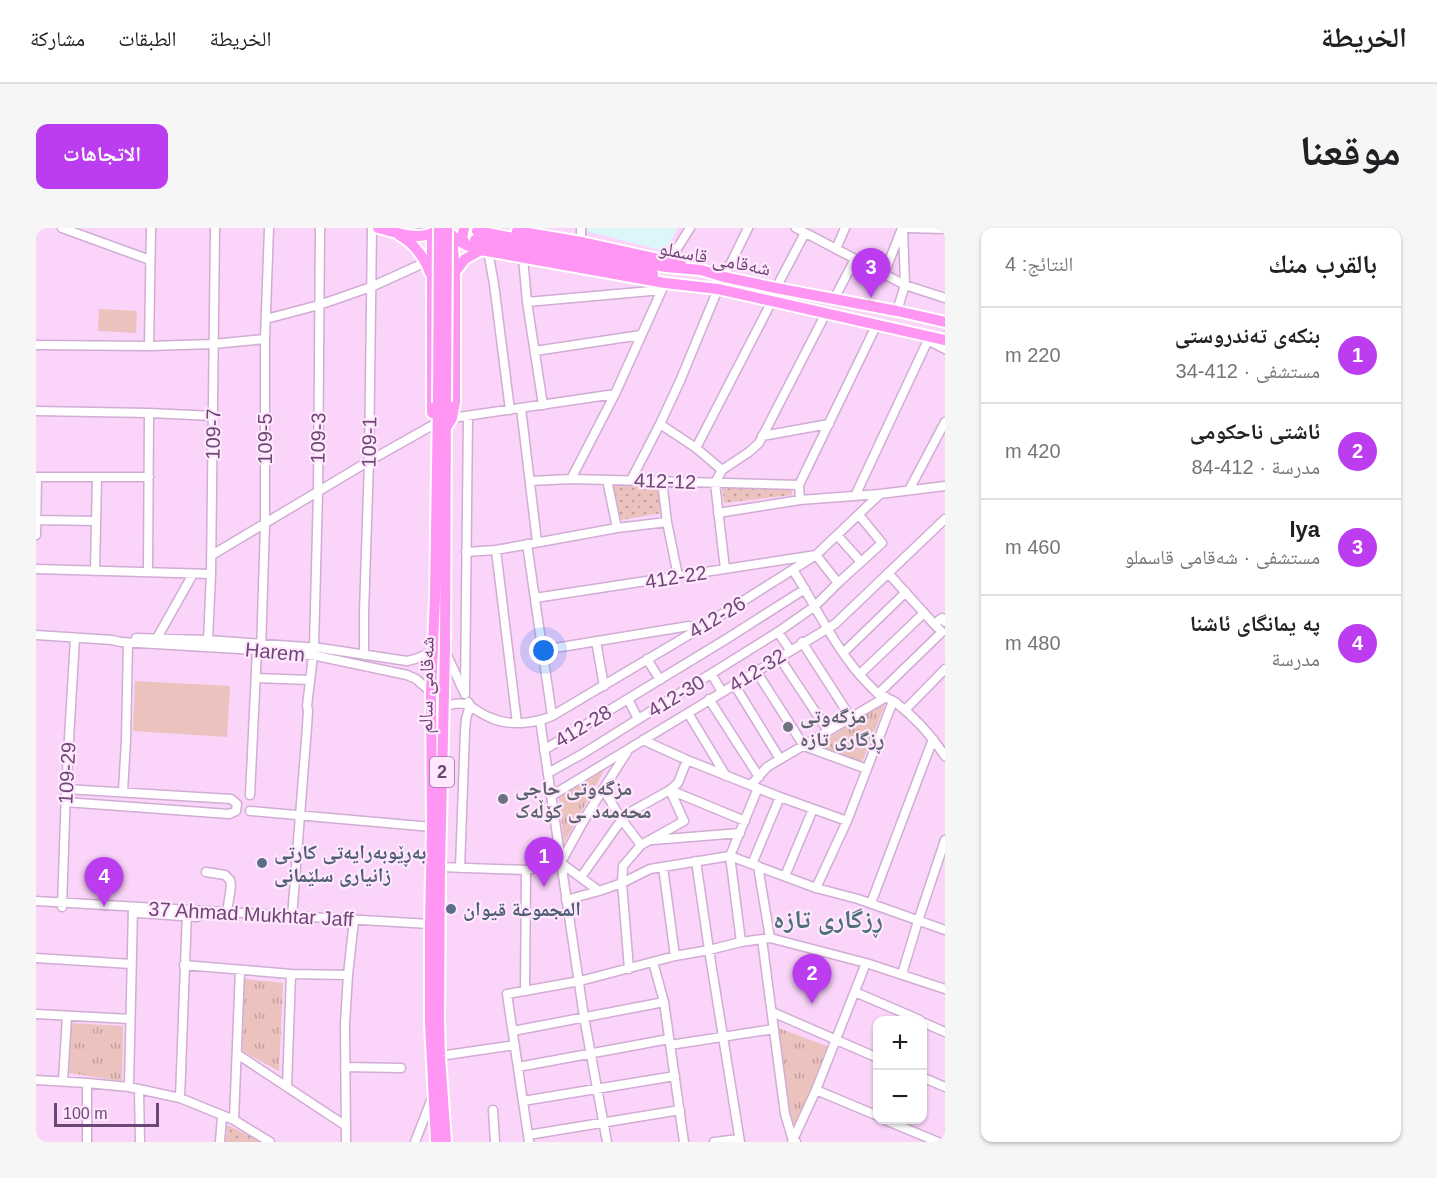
<!DOCTYPE html>
<html lang="ar">
<meta charset="utf-8">
<style>
body{margin:0;font-family:Helvetica,"Noto Naskh Arabic",sans-serif;background:#f6f6f6;color:#202124;direction:rtl}
.controls{position:absolute;right:18px;bottom:18px;display:grid;overflow:hidden;border-radius:12px;box-shadow:0 2px 4px #0004}
.controls button{width:54px;height:54px;display:grid;place-items:center;padding:0;border:0;border-bottom:2px solid #e0e0e0;background:#fff;color:#202124;font:30px sans-serif}
.scale{position:absolute;left:18px;bottom:15px;width:105px;box-sizing:border-box;padding-left:6px;border:3px solid #6e4676;border-top:0;font-size:16px;line-height:21px;white-space:nowrap;color:#6e4676;-webkit-text-stroke:4px #ffe8fd;paint-order:stroke}
.you{position:absolute;left:508px;top:423px;width:21px;height:21px;margin:-15px;border:4px solid #fff;border-radius:50%;background:#1a73e8;box-shadow:0 0 0 9px #1a73e833}
.badge{display:grid;place-items:center;width:39px;height:39px;border-radius:50%;background:#bb3def;color:#fff;font-size:20px;font-weight:700}
.pin{position:absolute;translate:-50% -50px;filter:drop-shadow(0 2px 3px #0008)}
.pin::after{content:'';position:absolute;top:32px;width:21px;height:18px;background:inherit;clip-path:polygon(0 0,100% 0,50% 100%)}
.list{margin:0;padding:0;list-style:none}
h2{display:flex;justify-content:space-between;align-items:center;height:78px;margin:0;padding:0 24px;font-size:26px}
h2 small{font-size:20px;font-weight:400;color:#757577}
.list li{display:grid;grid-template-columns:39px 1fr auto;gap:18px;align-items:center;box-sizing:border-box;height:96px;padding:0 24px;border-top:2px solid #e0e0e0}
.list b{display:block;font-size:22px;white-space:nowrap}
.list p{margin:0;font-size:20px;white-space:nowrap;color:#757577}
.list em{font-size:20px;font-style:normal;color:#757577}
.map{position:relative;flex:none;width:909px;height:914px;overflow:hidden;direction:ltr;border-radius:12px}
header{display:flex;align-items:center;gap:36px;box-sizing:border-box;height:84px;padding:0 30px;background:#fff;border-bottom:2px solid #e0e0e0}
header strong{font-size:28px}
nav{display:flex;gap:33px;margin-inline-start:auto;font-size:21px}
.intro{display:flex;align-items:center;justify-content:space-between;box-sizing:border-box;height:144px;padding:0 36px}
h1{margin:0;font-size:42px}
.button{padding:15px 27px;border-radius:12px;background:#bb3def;color:#fff;font-size:21px;font-weight:700}
main{display:flex;gap:36px;padding:0 36px}
aside{flex:1;background:#fff;border-radius:12px;box-shadow:0 2px 4px #0004}
.map>svg:first-child{display:block}
</style>
<header>
<strong>الخريطة</strong>
<nav><a>الخريطة</a><a>الطبقات</a><a>مشاركة</a></nav>
</header>
<div class="intro"><h1>موقعنا</h1><a class="button">الاتجاهات</a></div>
<main>
<aside>
<h2>بالقرب منك<small>النتائج: 4</small></h2>
<ul class="list">
<li><span class="badge">1</span><div><b>بنکەی تەندروستی</b><p>مستشفى · 412-34</p></div><em>220 m</em></li>
<li><span class="badge">2</span><div><b>ئاشتی ناحکومی</b><p>مدرسة · 412-84</p></div><em>420 m</em></li>
<li><span class="badge">3</span><div><b>lya</b><p>مستشفى · شەقامی قاسملو</p></div><em>460 m</em></li>
<li><span class="badge">4</span><div><b>په یمانگای ئاشنا</b><p>مدرسة</p></div><em>480 m</em></li>
</ul>
</aside>
<div class="map">
<svg width="909" height="914" viewBox="0 0 909 914">
<defs>
<pattern id="park-tufts" width="24" height="20" patternUnits="userSpaceOnUse" patternTransform="scale(1.5)"><rect width="24" height="20" fill="#ebc2be"/><path d="M3 7l-1-3M5 7V3M7 7l1-3M15 17l-1-3M17 17v-4M19 17l1-3" fill="none" stroke="#c39f9f"/></pattern>
<pattern id="garden-dots" width="8" height="8" patternUnits="userSpaceOnUse" patternTransform="scale(1.5)"><rect width="8" height="8" fill="#ebc2be"/><path d="M2 2h.1M6 6h.1" fill="none" stroke="#c39f9f" stroke-width="1.8" stroke-linecap="round"/></pattern>
</defs>
<rect width="100%" height="100%" fill="#fee0fb"/>
<path fill="#fad4f9" fill-rule="evenodd" d="M0 0H342L383 8 409 0H909V914H410L404 828 410 214 395 173 399 369 402 914H0ZM842 792H886V892H842Z"/>
<path fill="#ddf6f9" d="M551 0H642L629 23 553 4Z"/>
<path fill="#ebc2be" d="M63 81 101 83 100 105 62 103Z
M99 453 194 458 191 509 97 503Z"/>
<path fill="url(#park-tufts)" d="M850 474 826 534 781 517Z
M569 541 528 615 523 569Z
M209 751 247 755 243 843 206 823Z
M35 795 87 798 86 853 33 845Z
M740 799 793 819 758 905Z"/>
<path fill="url(#garden-dots)" d="M621 256 626 285 585 292 576 257Z
M686 258 756 261V267L688 275Z
M191 897 224 913V914H190Z"/>
<g fill="none" stroke-linecap="round" stroke-linejoin="round">
<path stroke="#dabada" stroke-width="10" stroke-dasharray="10 5" stroke-linecap="butt" d="M381 0 401 4"/>
<defs>
<path id="minor" d="M26 0 114 32
M760 0 869 57 909 70
M872 0 909 1
M545 14V0
M800 21 809 0
M452 23 458 56 474 182
M487 30 491 74 507 177
M634 32 654 0
M848 46 865 3
M688 49 712 0
M740 60 769 5
M798 71 819 31
M491 74 626 62
M861 83 869 57 867 0
M230 91 283 77 335 59 390 34
M891 112 909 121
M0 117 113 118 177 116 229 111
M113 118 115 0
M499 123 605 107
M485 180 501 314
M0 183 113 185 178 188
M416 190 579 166
M624 196 660 220 686 242
M726 208 793 196
M660 220 736 73
M0 249H113
M535 251 579 166 629 55
M571 252 581 300
M595 252 624 196 644 153 682 61
M494 253 535 251 763 257
M626 253 631 294 642 348
M873 262 909 194
M819 268 893 110
M764 272 763 257 841 96
M682 285 764 272 844 266 909 258
M0 292 60 293
M0 307 1 249
M801 307 825 334
M491 316 516 488
M460 322 481 495
M430 324 460 322 581 300 631 294
M176 327 333 233 397 197
M0 341 175 346
M689 341 679 255 686 242 713 224 723 215 790 85
M757 342C777 373 792 407 815 436 822 446 831 455 839 463 845 469 853 470 859 474 879 489 895 507 909 528
M59 343 61 249
M112 344 113 185
M852 345 898 396 906 390 909 394
M499 370 780 327 802 355
M742 404 754 422
M0 407 76 412 85 414 221 422 281 428 371 447 380 451 395 464
M100 410 172 412 284 420 371 433C382 431 389 428 398 421
M121 410 157 346
M172 412 175 346 179 0
M560 413 568 458
M766 414 815 490
M278 419 282 264 284 0
M507 422 653 398 661 402
M225 423 229 296V111L233 0
M410 425 427 462
M807 425 870 364
M328 427V385L333 233 336 0
M743 429 792 503
M611 431 624 452
M720 443 768 518 831 541
M824 446 888 385
M676 447 686 464
M220 450 274 452
M698 456 744 531
M429 466 432 188
M842 466 906 404 898 396
M592 471 602 491
M673 471 723 549
M407 479C434 469 434 482 455 490 473 498 497 496 516 488L661 402 780 327 844 266
M869 482 909 441
M652 485 690 548
M504 492 548 789 571 914
M607 512 651 532 744 569 811 593
M508 522 692 410 769 361
M512 545 548 525 742 404 779 378 802 355 846 315 823 287
M715 557 731 539 850 469
M567 561 586 592 605 617
M634 562 709 593
M87 564 90 512 92 415
M214 567 221 422
M515 568 799 396 909 291
M29 574 193 586 200 583 201 576 195 571 30 561
M214 583 396 599
M617 612 704 605
M694 628 705 714
M694 628 722 560
M660 633 673 722 704 914
M525 634 552 585 591 524
M525 635 563 663
M716 636 744 569
M722 638 734 710
M404 639 490 642 525 635
M627 639 639 728
M424 640 429 503 430 491 434 477 432 474
M170 644 189 647 194 652 195 658 191 685
M749 648 777 581
M545 649 589 587 634 562 642 555 651 532
M780 660 811 593 857 473
M530 672 563 663 586 655 614 641 694 628 780 660 822 671 909 702
M0 673 394 696
M835 675 897 511
M26 679 30 561 39 410
M102 685 161 689
M256 689 271 499 272 482 271 478 277 428
M726 711 749 886 757 913 760 914
M0 730 95 736
M617 734 628 774 648 914
M148 737 255 746 312 747
M593 741 586 655 587 638 605 617 648 593 634 562
M866 746 882 693 909 612
M489 763 490 642
M819 764 884 792
M736 784 842 830
M0 786 94 791
M886 794 909 804
M477 803 628 774
M634 817 738 801
M201 826 310 898
M404 828 479 817
M309 839 365 840
M482 839 633 811
M886 849 909 859
M0 852 51 855 93 859 144 870 198 892 234 914
M27 853 31 788
M93 859 97 679
M251 859 255 746
M103 862 104 914
M780 862 842 888
M144 870 151 684
M487 873 639 848
M457 882 459 914
M198 892 204 742
M849 892 902 914
M492 907 644 882
M51 914V855
M184 914 186 888
M310 914 309 795 312 747 318 692
M379 914 396 870
M493 914 471 766 544 753 639 728 673 722 705 714 734 710 830 735 909 761
M678 914 703 911
M756 914 780 862 830 735"/>
<path id="major" d="M342 0C359 4 384 14 400 3
M409 0C419 12 429 18 445 22L629 55 682 61 909 112
M428 0 426 10 430 17
M441 3 630 39 665 42 688 49 740 60 861 83 909 94
M481 3 545 14 645 36
M363 7C379 16 388 28 394 45
M439 12 617 46
M419 44 429 31 445 22
M410 174 409 422 404 639 403 793 404 828 410 914
M396 185V6
M412 197 416 190 419 174V45L416 8
M400 914 394 795V696L396 599 395 464 399 369 402 175"/>
</defs>
<use href="#minor" stroke="#d1acd4" stroke-width="11"/>
<use href="#major" stroke="#fff" stroke-width="14"/>
<use href="#minor" stroke="#fff" stroke-width="8"/>
<use href="#major" stroke="#ff96f3" stroke-width="10"/>
<defs>
<path id="major-bridge" d="M410 174 411 0
M402 175 403 0"/>
</defs>
<use href="#major-bridge" stroke="#fff" stroke-width="14" stroke-linecap="butt"/>
<use href="#major-bridge" stroke="#ff96f3" stroke-width="10"/>
</g>
<g fill="#6b7280" stroke="#ffe8fd" stroke-width="2">
<circle cx="752" cy="499" r="6"/>
<circle cx="467" cy="571" r="6"/>
</g>
<g fill="#5c6f8a" stroke="#ffe8fd" stroke-width="2">
<circle cx="226" cy="635" r="6"/>
<circle cx="415" cy="681" r="6"/>
</g>
<g text-anchor="middle" stroke-width="4.5" stroke-linejoin="round" paint-order="stroke">
<rect fill="#ffe8fd" stroke="#9a779e" stroke-width="1.5" x="394" y="529" width="24" height="30" rx="4.5"/>
<g font-size="18" font-weight="bold" fill="#6e4676">
<text x="406" y="550">2</text>
</g>
<g font-size="20" fill="#6e4676" stroke="#ffe8fd">
<text transform="translate(679 30) rotate(11)" y="7">شەقامی قاسملو</text>
<text transform="translate(177 206) rotate(-89)" y="7">109-7</text>
<text transform="translate(282 210) rotate(-89)" y="7">109-3</text>
<text transform="translate(229 211) rotate(-90)" y="7">109-5</text>
<text transform="translate(333 214) rotate(-89)" y="7">109-1</text>
<text transform="translate(629 253) rotate(2)" y="7">412-12</text>
<text transform="translate(640 349) rotate(-9)" y="7">412-22</text>
<text transform="translate(681 389) rotate(-31)" y="7">412-26</text>
<text transform="translate(239 424) rotate(5)" y="7">Harem</text>
<text transform="translate(721 442) rotate(-32)" y="7">412-32</text>
<text transform="translate(390 457) rotate(-89)" y="7">شەقامی سالم</text>
<text transform="translate(640 468) rotate(-31)" y="7">412-30</text>
<text transform="translate(547 498) rotate(-31)" y="7">412-28</text>
<text transform="translate(31 545) rotate(-87)" y="7">109-29</text>
<text transform="translate(215 686) rotate(3)" y="7">37 Ahmad Mukhtar Jaff</text>
</g>
<g font-size="20" font-weight="bold" fill="#5b616d" stroke="#ffe8fd" text-anchor="start">
<text x="764" y="495">مزگەوتی<tspan x="764" dy="23">ڕزگاری تازە</tspan></text>
<text x="479" y="567">مزگەوتی حاجی<tspan x="479" dy="23">محەمەد ـی کۆڵەک</tspan></text>
</g>
<g font-size="20" font-weight="bold" fill="#4e5e75" stroke="#ffe8fd" text-anchor="start">
<text x="238" y="631">بەڕێوبەرایەتی کارتی<tspan x="238" dy="23">زانیاری سلێمانی</tspan></text>
<text x="427" y="688">المجموعة قیوان</text>
</g>
<g font-size="26" font-weight="bold" fill="#4d7178" stroke="#ffe8fd">
<text x="792" y="700">ڕزگاری تازە</text>
</g>
</g>
</svg>
<div class="controls">
<button>+</button>
<button>−</button>
</div>
<div class="scale">100 m</div>
<div class="you"></div>
<div class="pin badge" style="left:508px;top:659px">1</div>
<div class="pin badge" style="left:776px;top:776px">2</div>
<div class="pin badge" style="left:835px;top:70px">3</div>
<div class="pin badge" style="left:68px;top:679px">4</div>
</div>
</main>
